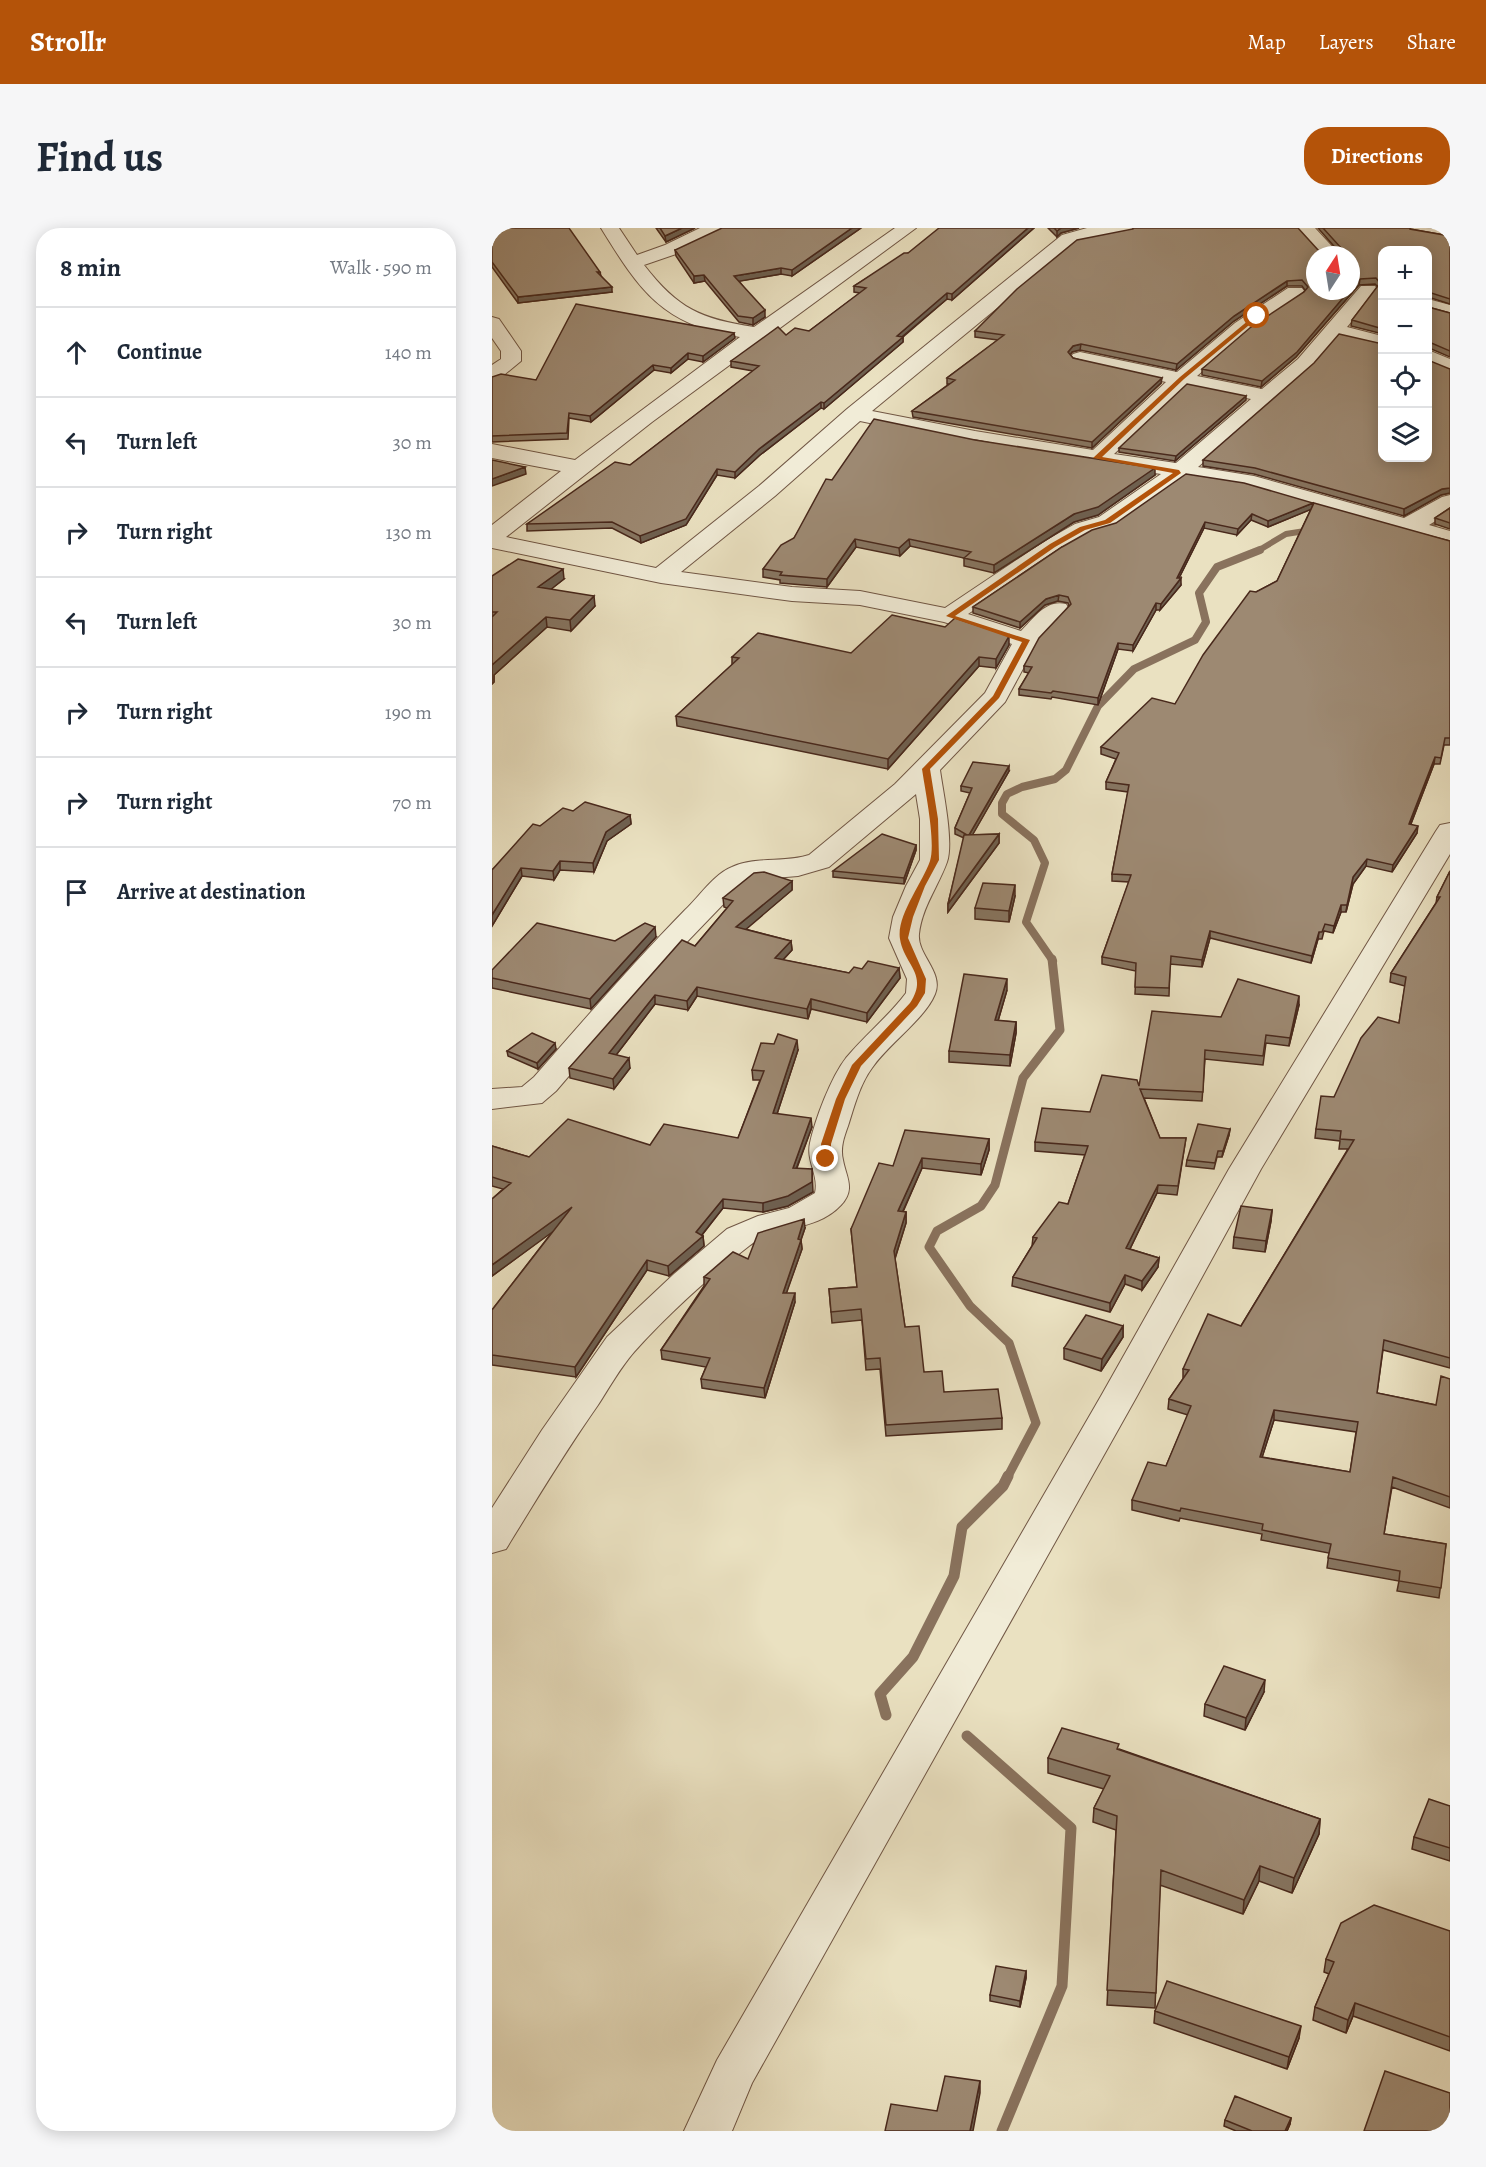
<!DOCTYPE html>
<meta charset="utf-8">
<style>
body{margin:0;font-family:Alegreya,serif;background:#f6f6f7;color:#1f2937}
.controls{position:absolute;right:18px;top:18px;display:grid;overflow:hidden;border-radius:12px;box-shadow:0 3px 15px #0003}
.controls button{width:54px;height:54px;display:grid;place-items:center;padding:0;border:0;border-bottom:2px solid #e0e1e3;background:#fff;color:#1f2937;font:30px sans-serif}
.compass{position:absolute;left:814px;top:18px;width:54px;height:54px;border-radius:50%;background:#fff;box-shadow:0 3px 15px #0003;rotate:12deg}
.stop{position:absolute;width:18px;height:18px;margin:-14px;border:4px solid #b45309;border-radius:50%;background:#fff}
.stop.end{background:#b45309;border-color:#fff;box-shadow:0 2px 6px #0008}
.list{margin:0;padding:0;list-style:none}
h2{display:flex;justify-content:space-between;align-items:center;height:78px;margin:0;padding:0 24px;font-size:26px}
h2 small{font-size:20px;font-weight:400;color:#747a83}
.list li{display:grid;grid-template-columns:39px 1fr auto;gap:18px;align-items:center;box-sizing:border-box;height:90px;padding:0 24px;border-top:2px solid #e0e1e3}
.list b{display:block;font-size:22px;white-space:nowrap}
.list em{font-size:20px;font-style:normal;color:#747a83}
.icon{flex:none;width:33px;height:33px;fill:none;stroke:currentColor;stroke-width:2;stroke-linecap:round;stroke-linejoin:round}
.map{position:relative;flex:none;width:958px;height:1903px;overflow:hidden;border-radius:24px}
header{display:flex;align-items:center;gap:36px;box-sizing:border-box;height:84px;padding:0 30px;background:#b45309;color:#fff}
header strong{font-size:28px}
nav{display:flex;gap:33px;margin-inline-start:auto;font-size:21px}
.intro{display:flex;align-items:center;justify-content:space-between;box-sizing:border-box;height:144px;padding:0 36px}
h1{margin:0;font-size:42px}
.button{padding:15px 27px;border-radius:24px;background:#b45309;color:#fff;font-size:21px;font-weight:700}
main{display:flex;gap:36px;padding:0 36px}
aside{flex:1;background:#fff;border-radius:24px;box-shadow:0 3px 15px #0003}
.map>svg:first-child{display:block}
</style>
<header>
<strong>Strollr</strong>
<nav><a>Map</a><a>Layers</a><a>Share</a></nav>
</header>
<div class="intro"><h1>Find us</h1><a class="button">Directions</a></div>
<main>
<aside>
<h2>8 min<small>Walk · 590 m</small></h2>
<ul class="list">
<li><svg class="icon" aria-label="ahead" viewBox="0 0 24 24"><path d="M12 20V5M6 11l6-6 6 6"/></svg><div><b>Continue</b></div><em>140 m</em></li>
<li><svg class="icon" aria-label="left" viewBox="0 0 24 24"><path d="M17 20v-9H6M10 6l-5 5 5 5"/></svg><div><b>Turn left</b></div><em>30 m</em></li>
<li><svg class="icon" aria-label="right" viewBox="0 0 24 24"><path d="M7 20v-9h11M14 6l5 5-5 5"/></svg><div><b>Turn right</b></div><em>130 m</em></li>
<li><svg class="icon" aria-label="left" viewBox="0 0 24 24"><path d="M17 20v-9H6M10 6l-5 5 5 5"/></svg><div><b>Turn left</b></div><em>30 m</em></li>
<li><svg class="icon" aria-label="right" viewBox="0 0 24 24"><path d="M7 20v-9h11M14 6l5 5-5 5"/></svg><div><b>Turn right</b></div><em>190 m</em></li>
<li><svg class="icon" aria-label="right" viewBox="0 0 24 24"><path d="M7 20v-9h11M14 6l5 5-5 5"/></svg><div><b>Turn right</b></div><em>70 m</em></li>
<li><svg class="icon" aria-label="arrive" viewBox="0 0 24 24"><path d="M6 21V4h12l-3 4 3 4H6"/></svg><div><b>Arrive at destination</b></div></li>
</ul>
</aside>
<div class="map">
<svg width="958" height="1903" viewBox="0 0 958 1903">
<rect width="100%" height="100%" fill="#eae1c1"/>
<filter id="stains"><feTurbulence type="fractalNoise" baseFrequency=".00333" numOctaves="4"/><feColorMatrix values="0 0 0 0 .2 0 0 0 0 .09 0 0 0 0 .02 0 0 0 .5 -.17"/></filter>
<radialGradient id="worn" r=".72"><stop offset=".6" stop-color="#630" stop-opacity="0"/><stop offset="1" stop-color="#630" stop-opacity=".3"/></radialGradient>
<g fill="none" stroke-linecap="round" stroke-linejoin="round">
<path stroke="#89725d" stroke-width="6" d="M935 298 958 289
M764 324 794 306 819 302"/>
<path stroke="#89725d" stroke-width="8" d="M561 733 534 694 553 635 542 612 510 586V575L515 566 530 559 563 551 574 542 606 478 642 441 703 412 714 394 707 365 725 339 768 322"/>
<path stroke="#89725d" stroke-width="9" d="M515 1250 544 1195 517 1115 478 1078 437 1019 445 1003 489 978 503 957 531 850 568 802 560 731"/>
<path stroke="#89725d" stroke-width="11" d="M394 1487 388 1466 421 1429 462 1348 470 1299 511 1258 516 1248
M475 1508 579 1600 570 1758 510 1903"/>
<defs>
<path id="minor" d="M109 0H127L145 27 173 17 208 0H231L229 4 187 25 152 37C186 81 209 91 262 99L403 0H424L160 194 14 309 164 340 267 258 355 181 570 7 595 0H642L640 4 584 15 380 183 483 203 601 222 674 154 581 134 578 130 581 126 588 124 685 144 743 95 796 60H810L813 64 810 68 757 103 705 148 770 161 806 131 869 58H883L886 62 855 99 890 108V120L846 109 820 139 706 239 762 248 912 290 950 269 958 267V284L937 297 958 303V317L752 259 693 250 623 299 599 306 569 323 476 386 529 403C542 390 554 371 574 376L577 381 545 415 513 474 448 542C451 564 462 614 455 634 446 659 430 679 427 706 425 727 452 744 443 766 433 791 396 816 380 840 368 856 362 879 356 898 352 909 348 920 351 932 354 949 364 961 349 977 324 1004 284 997 257 1018 218 1048 174 1088 142 1124 128 1140 117 1160 106 1177 73 1224 44 1272 14 1321L0 1325V1280L50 1202 115 1109 182 1046 235 1001 266 988 297 980 323 965C327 947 314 933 318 915 323 892 339 849 354 830 373 807 397 788 414 765L415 751 397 710 401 689 414 658 428 632V591L424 566 337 639 306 648 258 652 242 665 166 744 64 863 50 875 0 881V861L30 859 42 849C91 793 140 736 193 682 207 669 222 646 240 639 264 628 292 635 317 627L403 556 493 465 520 416 452 394 368 377 300 373 169 355 0 320V297L69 243 0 230V216L83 232 248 109C170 97 148 63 109 0ZM694 158 759 171 684 235 622 226ZM368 193 483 217 669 246 607 289 583 296 553 313 453 380 368 363 300 359 189 344 283 268Z
M804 0H823L848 27H828Z
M916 0H958V11L918 4Z
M936 71 958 77V89L936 83Z
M0 89 7 91 29 123V133L7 151 0 153V137L9 131V123L0 110Z
M936 122 958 131V145L936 136Z
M958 595V626L769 941 645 1168 260 1855 240 1903H192L225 1832 609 1168 737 941 944 603 948 597Z"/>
</defs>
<use href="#minor" stroke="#715745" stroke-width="2"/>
<use href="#minor" fill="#f1ecd7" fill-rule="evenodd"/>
</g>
<path fill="#877662" stroke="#49291c" stroke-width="1.5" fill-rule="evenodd" d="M0 0 108 44 109 48 120 64 26 75 0 39Z
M164 0H203L174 14Z
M369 0 300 48 289 46 247 53 273 89 261 97 247 94 213 53 202 55 184 28 183 22Z
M542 0 460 72 455 71 411 109V114L332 181 329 180 268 227 243 250 225 247 194 297 149 315 120 300 35 303V296L138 237 261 143 239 139V133L294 107 317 103 368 65 362 64V58L416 25Z
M556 0H587L569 5 565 9Z
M826 0H918V1L958 8V76L936 69V22H891V106L859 98 860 92 886 59 883 56 867 57 804 129 769 159 710 147V141L812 64 813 62 810 58H795L742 93 684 142 588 122 580 124 578 127 581 130 669 155 600 220 421 189 420 183 457 156H455V150L506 112 483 109V103L641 1 827 23 847 24Z
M936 79 958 85V129L937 120Z
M243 110 211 134 196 131 179 145 162 142 99 194 77 190 76 211 0 214V149L44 152Z
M958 141V265L949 267 912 288 762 246 711 238V232Z
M754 172 683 233 627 224V220Z
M483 212 663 247 606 287 582 294 502 345 472 338V330L418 318 408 328 364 319 335 359 288 355V352L271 349V341L302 310 340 252Z
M821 275V278L958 313V517H952L948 536H942L919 596 925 605 900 644 874 638 861 656 854 684H849L841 705 832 703 830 711H826L819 735 718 710 710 739 678 736 677 768 643 766 644 743 610 736V729L637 654 620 653V646L636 564 614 561V554L624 531 609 526V519L683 476 764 364 785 353 819 281 776 299 759 292 745 307 712 300 687 350 689 357 668 382H664L641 423 626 421 606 477 560 469 559 471 527 467V461L537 445 532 444V438L577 378 576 375 566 373 553 377 528 400 481 385V379L570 319Z
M958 280V301L943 296V290Z
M0 348 72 351 59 361 103 378 79 403 55 399 2 447V454L0 456Z
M517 417 504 440 487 438 396 541 185 498 184 488 240 437V429L359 425Z
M517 543 480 607 507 606V615L456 684V676L472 610 463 606V600L478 565 469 563V558Z
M81 583 138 587 139 596 115 613 102 644 68 642 62 652 30 648 0 698V642L48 598Z
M424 617V622L412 656 341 649V643Z
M958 643V1140L891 1122 885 1165 944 1177 958 1151V1280L900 1259 892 1306 954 1316 947 1370 905 1363 907 1353 835 1340 837 1325 769 1312 770 1306 688 1290 687 1293 640 1282V1272L674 1238 696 1187 676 1181 677 1171 691 1151V1141L749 1098 856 921H847L848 913 823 910 824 901 842 869 907 795 913 758 898 754 899 745 944 675 945 669ZM782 1192 864 1204 858 1244 770 1229Z
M300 653V662L253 701 299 713 300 722 291 732 357 745 370 741 407 740 408 750 375 794 319 781 316 791 205 768 196 782 163 776 124 827 138 840 122 861 78 850 77 840 203 718 235 680 232 679 231 670Z
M523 668 517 694 483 691V680Z
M164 709 99 781 0 760V742L123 713Z
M515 762 506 793 524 794V805L518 838 457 834V823Z
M807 777 797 818 774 815 771 837 713 831 710 873 652 870 668 910H694L685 967 665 965 638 1021 667 1030 666 1039 650 1062 633 1056 618 1084 520 1058 521 1049 540 1018 541 1009 576 976 593 927 543 923V914L598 884 647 858 729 789Z
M64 821 46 841 16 828 15 823Z
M306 822 285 886 320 899 305 940 321 964 296 978 271 984 231 980 210 1007 211 1008 212 1018 177 1048 155 1042 84 1149 0 1137V1082L61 1003 0 1048V971L11 961 0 958V918L37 929 158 917 246 910 268 852H261L260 842Z
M738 901 737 907 730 929H725L722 941 694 938 695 932Z
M497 911V922L489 947 430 940 411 984H414V995L403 1031 413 1099 432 1144 452 1164 510 1190V1201L394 1208 388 1141 374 1142 370 1092 340 1095 337 1061 365 1059 359 1001 401 938Z
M780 982 779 993 773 1024 741 1020 742 1009Z
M313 1000 309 1012 310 1021 294 1065 303 1074 273 1170 210 1160 209 1151 214 1139 170 1131 169 1122 212 1058V1049L256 1031Z
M631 1098V1109L609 1143 572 1131V1120Z
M772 1464 753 1502 712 1488 713 1476Z
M627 1521 828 1591 827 1606 800 1665 767 1653 751 1686 668 1657 663 1780 615 1777 624 1602 601 1594 602 1580 612 1561 556 1545V1530Z
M958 1578V1633L920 1621 922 1609Z
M958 1703V1823L861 1788 854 1805 821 1792 823 1779 837 1746 832 1744 834 1731Z
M534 1743V1750L528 1779 498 1773V1767Z
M663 1783 807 1810 795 1841 662 1795Z
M799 1890 798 1896 795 1903H744L732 1898 733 1892Z"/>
<path fill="#6e6050" stroke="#49291c" stroke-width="1.5" d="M190 0H203L174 14 173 8Z
M360 0H369L300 48V42Z
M536 0H542L460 72V66Z
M569 0H587L569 5 565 9V3Z
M289 40V46L243 54 242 48Z
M212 47 213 53 202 55V48Z
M868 51 867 57 804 129 769 159 770 153 857 63H859V61Z
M795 53V58L742 93 684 142 685 136 742 88Z
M120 59V64L26 75V69Z
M455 65V71L405 113V108Z
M273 82V89L261 97V90Z
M242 105 243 110 211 134V128Z
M411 109V114L332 181V175Z
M589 116 588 122 580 124 576 130V124L581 118Z
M196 125V131L179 145V140Z
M161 137 162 142 99 194 98 188Z
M670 150 669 155 600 220V214Z
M754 168V172L683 233 684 228Z
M329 174V180L268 227 243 250V244L267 221Z
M33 239 34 246 0 258V251Z
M663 240V247L606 287 582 294 502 345V337L582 286Z
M225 241V247L194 297 149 315 148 308Z
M958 260V265L949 267 912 288V281L950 261Z
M821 275 820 281 776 299V293Z
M760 286 759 292 745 307 746 301Z
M713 294 712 300 684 356 685 350Z
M363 311 364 319 335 359V351Z
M417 311 418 318 408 328 407 320Z
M71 341 72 351 48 370 46 359Z
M689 350V357L668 382 669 376Z
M567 367 566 373 553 377 528 400V394L554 371Z
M102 368 103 378 79 403 78 392Z
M664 375V382L641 423V417Z
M54 389 55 399 2 447V454L0 456V437Z
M517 408V417L504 440V431Z
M626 415V421L606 477V470Z
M487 429V438L396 541V531Z
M943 529 942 536 916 603 917 596Z
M517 538V543L477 613V607Z
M138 587 139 596 115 613 102 644 101 635 114 604Z
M926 598 925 605 900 644 901 637Z
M507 606V615L456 684V676Z
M424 617V622L412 656V650Z
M875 631 874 638 861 656 854 684 855 677 861 649Z
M68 633V642L62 652 61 643Z
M29 640 30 648 0 698V687Z
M300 653V662L245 709 244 699Z
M523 657V668L517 694V683Z
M849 677V684L841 705 842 698Z
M163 699 164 709 99 781 98 771Z
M718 703V710L710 739V732Z
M827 704 826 711 819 735 820 728Z
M299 713 300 722 284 739 283 730Z
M407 740 408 750 375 794V785Z
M515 751V762L503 803V792Z
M205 759V768L196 782 195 773Z
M163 767V776L118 835 117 825Z
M807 768V777L797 818 798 810Z
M319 771V781L316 791 315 781Z
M524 794V805L518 838V827Z
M305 812 306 822 282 895 281 885Z
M63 815 64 821 46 841 45 835Z
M137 830 138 840 122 861 121 851Z
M319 890 320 899 301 949V940Z
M738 901 737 907 730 929 731 923Z
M497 911V922L489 947V936Z
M430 930V940L406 994V983Z
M320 941 321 964 296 978 271 984V975Z
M666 957 665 965 634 1029V1020Z
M231 971V980L205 1013 211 1008 212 1018 177 1048 176 1038Z
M80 979 81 989 0 1048V1037Z
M780 982 779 993 773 1024 774 1013Z
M414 984V995L402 1033V1023Z
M312 991 313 1000 306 1020V1011Z
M309 1012 310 1021 291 1075V1065Z
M667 1030 666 1039 650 1062V1053Z
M155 1032V1042L84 1149 83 1139Z
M633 1047V1056L618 1084V1075Z
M303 1065V1074L273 1170 272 1160Z
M631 1098V1109L609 1143 610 1131Z
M782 1182V1192L767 1239 768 1229Z
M773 1452 772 1464 753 1502 754 1490Z
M828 1591 827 1606 800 1665 802 1650Z
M768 1638 767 1653 751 1686 752 1672Z
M534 1743V1750L528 1779V1773Z
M863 1775 861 1788 854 1805 856 1792Z
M809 1798 807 1810 795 1841 797 1829Z
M488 1853V1865L481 1903H478Z
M799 1890 798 1896 795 1903H793Z"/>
<path fill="#9d8972" stroke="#49291c" stroke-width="1.5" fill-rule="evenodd" d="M0 0H77L108 44H105L120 59 26 69 0 34Z
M168 0H190L173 8Z
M230 0H360L300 42 289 40 242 48 273 82 261 90 246 88 212 47 202 48 183 22Z
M447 0H536L460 66 455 65 405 108 411 109 332 175 329 174 267 221 243 244 225 241 194 291 148 308 120 294 35 296 123 234 138 237 267 138 239 133 286 99 294 107 303 100 317 103 374 60 362 58 412 25H416Z
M562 0H569L565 3Z
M641 0H806L827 23 848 24 851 22 831 0H918V1L958 8V71L936 64V22H891V101L860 92 888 55 884 50 868 51 859 61V27H823V63H857L805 124 770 153 710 141 759 99 812 64 816 59 810 52 795 53 742 88 685 136 589 116 581 118 576 124 581 130 670 150 600 214 420 183 463 152 455 150 512 107 483 103 525 61 585 12 641 1Z
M84 76 242 105 211 128 196 125 179 140 161 137 98 188 77 185 75 205 0 208V149L9 146 44 152Z
M936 79 958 85V123L937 114 936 116Z
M847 106 891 116V230H936V132L958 141V260L950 261 912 281 763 240 711 232 822 135Z
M695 156 754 168 684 228 627 220Z
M382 191 483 212 663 240 606 279 582 286 502 337 472 330 479 324 417 311 407 320 363 311 335 351 288 347 290 344 271 341 289 317 302 310 334 251 340 252Z
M0 232 33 239 0 251Z
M694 246 752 255 821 275 776 293 760 286 746 301 713 294 685 350H689L669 376 664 375 641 417 626 415 606 470 561 463 559 465 527 461 540 439 532 438 547 410 579 376 576 369 567 367 554 371 528 394 481 379 570 319 600 302 624 295Z
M822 275 958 313V510H953L949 530 943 529 917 596 926 598 901 637 875 631 861 649 855 677H849L842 698 833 696 830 704H827L820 728 718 703 710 732 679 728 677 760 643 759 644 735 610 729 639 647 620 646 637 557 614 554 627 525 609 519 660 470 683 476 711 427 758 363 764 364 785 353Z
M958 280V295L943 290Z
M26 331 71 341 46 359 102 368 78 392 54 389 0 437V389L5 384H0V348Z
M400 387 453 399 463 390 517 408 504 431 487 429 396 531 184 488 247 430 240 429 266 405 359 425Z
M481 534 517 538 477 607H475L463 600 480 560 469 558Z
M93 574 138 587 114 604 101 635 68 633 61 643 29 640 0 687V642L41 596 48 598 71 580 81 583Z
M390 606 424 617 412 650 341 643Z
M507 606 456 676 472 607Z
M958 643V1130L892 1112 885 1165 944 1177 949 1148 958 1151V1269L901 1249 892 1306 954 1316 949 1360 907 1353 908 1343 836 1330 839 1316 770 1302 771 1296 689 1280 688 1283 640 1272 656 1234 674 1238 699 1178 677 1171 697 1142 691 1141 716 1086 749 1098 862 912 848 911 849 903 824 901 829 868 842 869 869 810 886 789 907 795 914 749 899 745 948 669H945ZM782 1182 866 1194 858 1244 768 1229Z
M272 644 300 653 244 699 299 713 283 730 357 745 362 739 370 741 376 733 407 740 375 785 319 771 315 781 205 759 195 773 163 767 117 825 137 830 121 851 77 840 190 712 203 718 241 673 231 670 262 645Z
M491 655 523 657 517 683 483 680Z
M45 695 123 713 153 695 163 699 98 771 0 750V742Z
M472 746 515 751 503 792 524 794 518 827 457 823Z
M746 751 807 768 798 810 774 807 771 828 713 822 711 864 648 861 668 910H694L686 958 666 957 634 1020 667 1030 650 1053 633 1047 618 1075 521 1049 545 1010 541 1009 567 974 576 976 596 918 543 914 550 880 598 884 610 847 645 852 647 858 660 783 729 789Z
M40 805 63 815 45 835 15 823Z
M286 806 305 812 281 885 319 890 301 940 320 941V954L296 968 271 975 231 971 204 1004 211 1008 176 1038 155 1032 83 1139 0 1127V1082L80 979 0 1037V971L19 955 0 949V918L37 929 76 891 158 917 172 896 246 910 272 843 260 842 269 815 282 816Z
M706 896 738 901 731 923H726L723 935 695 932Z
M413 902 497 911 489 936 430 930 406 983 414 984 402 1023 413 1099 427 1098 432 1144 450 1143 452 1164 506 1161 510 1190 394 1197 388 1130 374 1131 369 1081 339 1084 337 1061 365 1059 359 1001 387 935 401 938Z
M749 978 780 982 774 1013 742 1009Z
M312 991 306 1011 309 1012 291 1065H303L272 1160 209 1151 218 1130 169 1122 218 1051 212 1049 241 1024 256 1031 266 1005Z
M594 1087 631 1098 610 1131 572 1120Z
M732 1438 773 1452 754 1490 713 1476Z
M570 1500 627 1516 625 1521 828 1591 802 1650 768 1638 752 1672 669 1642 664 1765 615 1762 625 1588 602 1580 618 1548 556 1530Z
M937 1571 958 1578V1620L922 1609Z
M882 1677 958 1703V1809L863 1775 856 1792 823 1779 842 1734 834 1731 849 1695Z
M504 1738 534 1743 528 1773 498 1767Z
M675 1753 809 1798 797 1829 663 1783Z
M893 1843 958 1865V1903H872Z
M453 1848 488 1853 478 1903H393L399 1876 445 1883Z
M743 1868 799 1890 793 1903H760L733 1892Z"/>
<path fill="#b45309" d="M763 87 768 88 692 151 610 229 687 242 689 245 618 295 593 302 563 319 463 388 538 412 507 470 438 541 446 591 447 632 433 658 421 689 416 710 434 751 433 765 425 778 369 838 353 871 339 916V931L331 933 329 916 344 871 360 837 418 775C437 746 412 737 408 711 404 688 431 654 438 633 444 614 433 562 430 541L501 468 530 414 454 388 558 316 588 299 613 292 681 245 601 230 688 149Z"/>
<rect width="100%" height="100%" filter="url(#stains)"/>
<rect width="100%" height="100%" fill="url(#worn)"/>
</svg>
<div class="controls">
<button>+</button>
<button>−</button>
<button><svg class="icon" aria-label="locate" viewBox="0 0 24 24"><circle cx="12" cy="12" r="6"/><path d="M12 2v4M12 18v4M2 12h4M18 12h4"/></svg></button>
<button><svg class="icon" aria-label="layers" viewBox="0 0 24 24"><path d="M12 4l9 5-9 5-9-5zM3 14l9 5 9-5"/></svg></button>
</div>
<svg class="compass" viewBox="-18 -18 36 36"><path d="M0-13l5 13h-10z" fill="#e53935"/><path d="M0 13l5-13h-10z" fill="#747a83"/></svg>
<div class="stop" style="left:765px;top:88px"></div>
<div class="stop end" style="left:334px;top:931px"></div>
</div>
</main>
